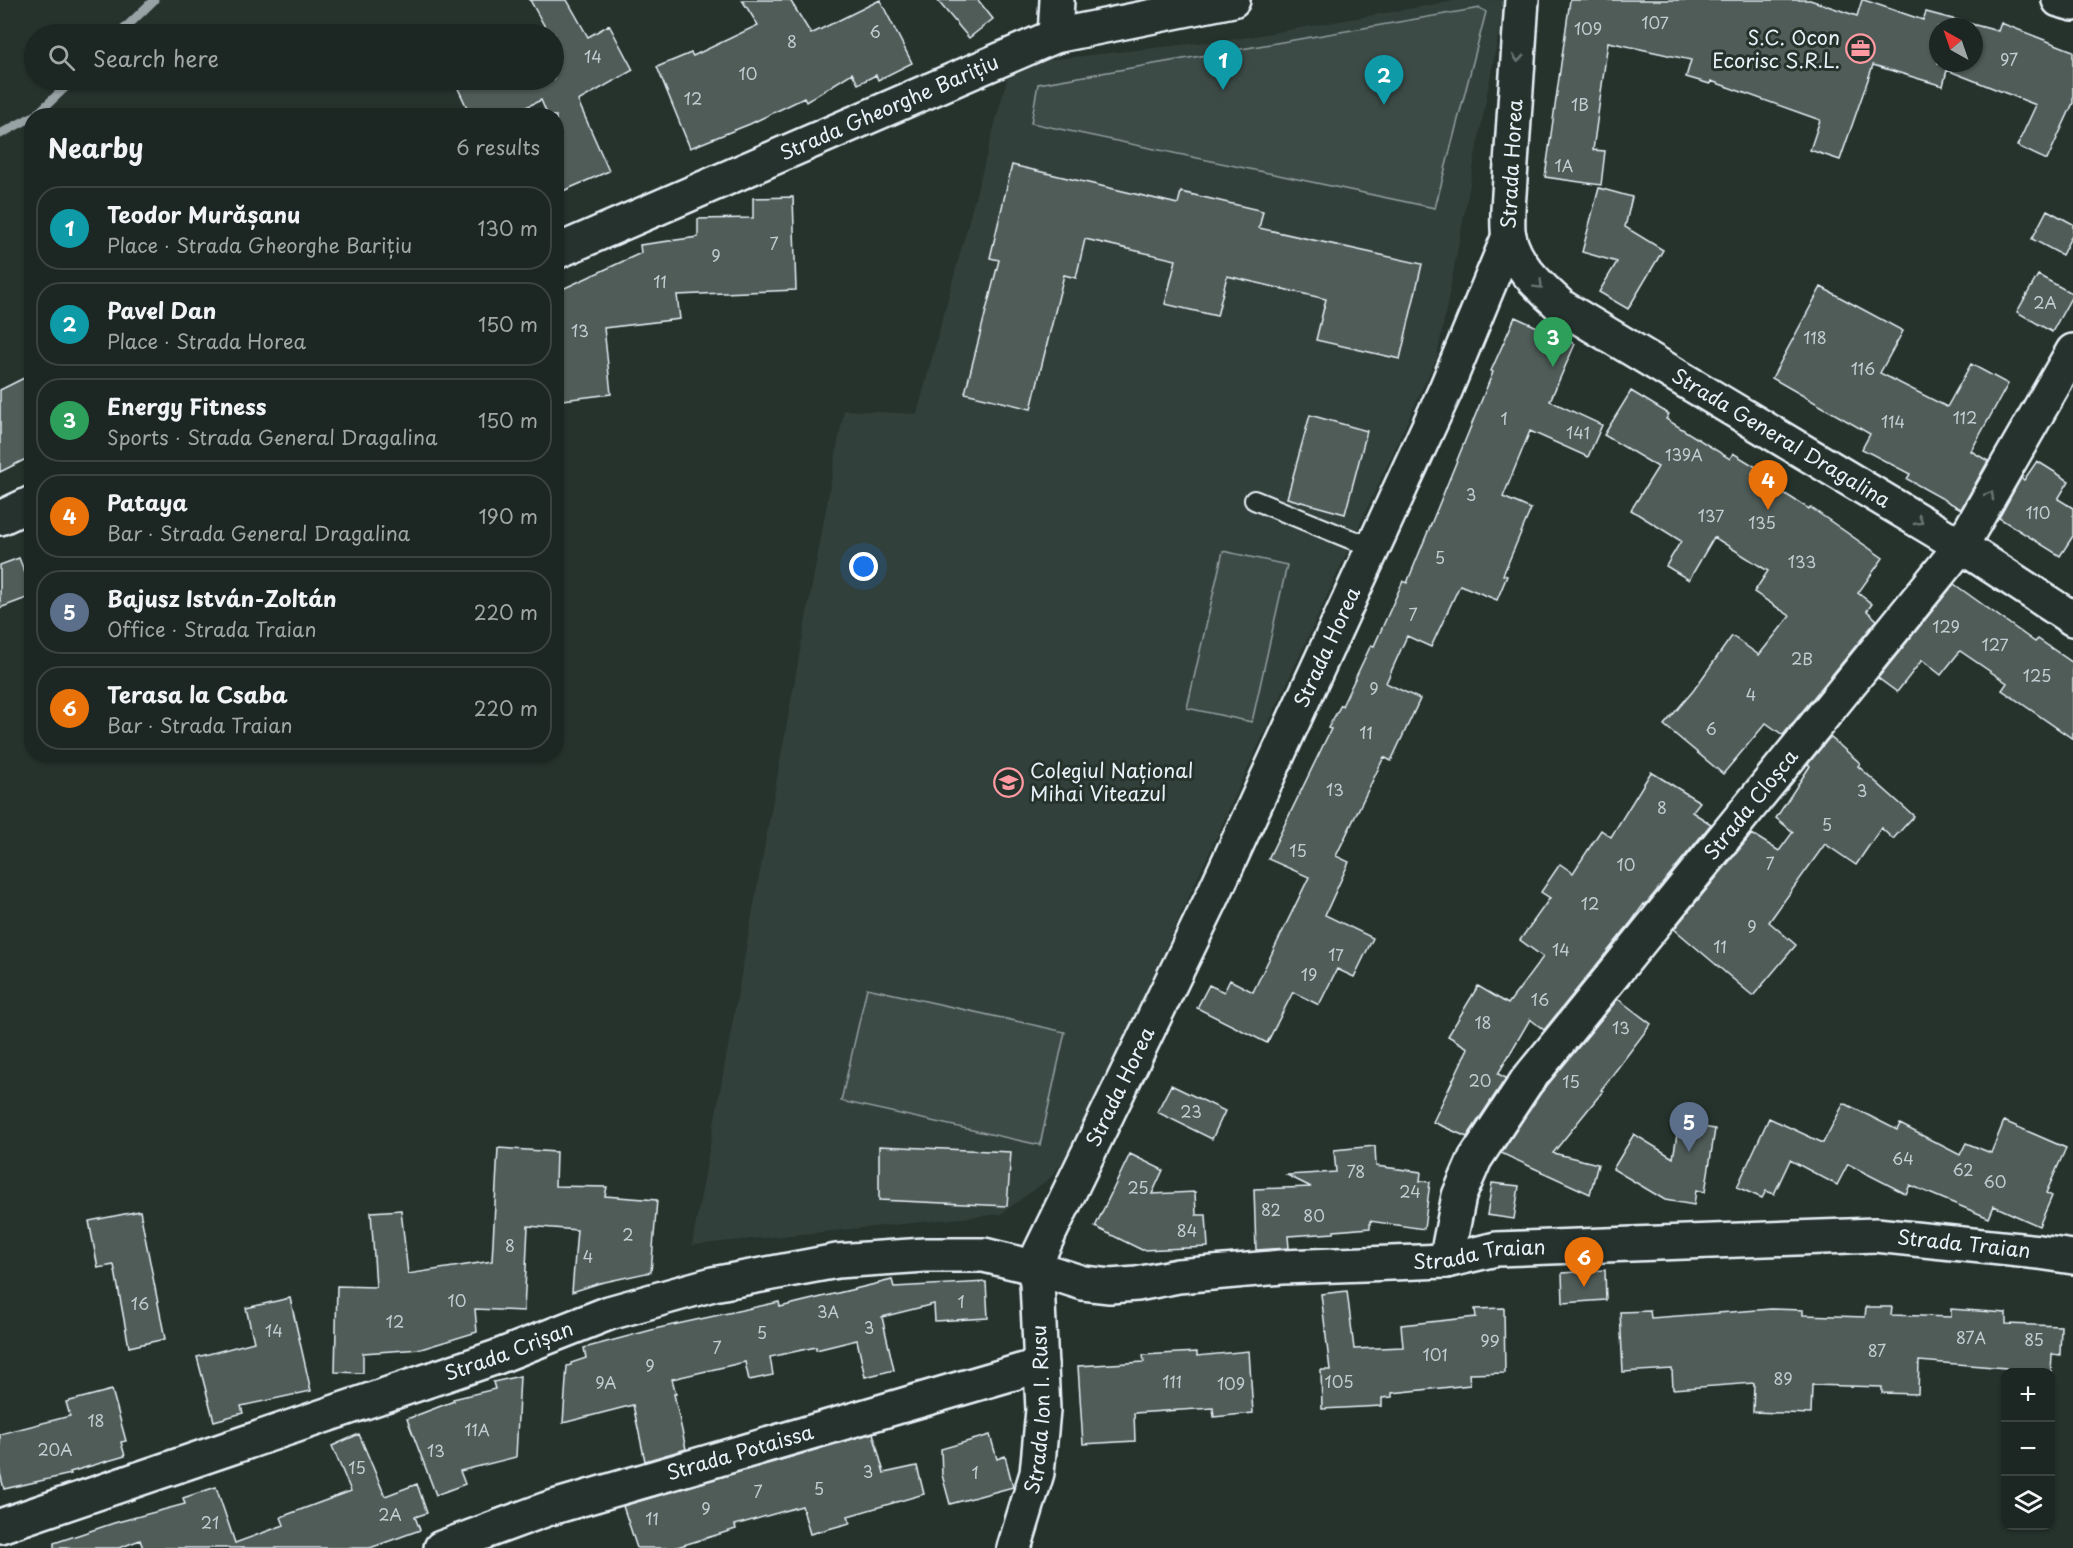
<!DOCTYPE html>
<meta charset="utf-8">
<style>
body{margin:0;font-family:"Playpen Sans",sans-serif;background:#29322f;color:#f1f3f6}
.controls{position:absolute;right:18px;bottom:18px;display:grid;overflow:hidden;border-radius:12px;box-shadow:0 2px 4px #0004}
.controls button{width:54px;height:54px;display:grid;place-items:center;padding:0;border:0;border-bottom:2px solid #3a4340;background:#1c2622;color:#f1f3f6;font:30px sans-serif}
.compass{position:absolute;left:1929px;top:18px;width:54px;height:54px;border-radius:50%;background:#1c2622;box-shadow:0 2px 4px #0004;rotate:320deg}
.you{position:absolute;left:864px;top:567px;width:21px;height:21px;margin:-15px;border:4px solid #fff;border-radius:50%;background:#1a73e8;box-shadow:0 0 0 9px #1a73e833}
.badge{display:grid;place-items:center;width:39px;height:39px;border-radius:50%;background:#ff9aa2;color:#fff;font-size:20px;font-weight:700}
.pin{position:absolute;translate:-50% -50px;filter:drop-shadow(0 2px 3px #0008)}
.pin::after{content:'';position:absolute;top:32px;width:21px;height:18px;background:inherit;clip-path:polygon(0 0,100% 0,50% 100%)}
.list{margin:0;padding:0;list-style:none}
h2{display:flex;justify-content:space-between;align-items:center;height:78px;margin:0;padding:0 24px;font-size:26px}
h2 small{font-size:20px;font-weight:400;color:#a0a5a5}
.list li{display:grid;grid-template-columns:39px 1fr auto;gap:18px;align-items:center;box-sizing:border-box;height:84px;margin:0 12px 12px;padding:0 12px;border:2px solid #3a4340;border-radius:24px}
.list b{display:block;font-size:22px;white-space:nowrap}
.list p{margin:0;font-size:20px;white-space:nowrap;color:#a0a5a5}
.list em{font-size:20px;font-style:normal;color:#a0a5a5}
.icon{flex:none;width:33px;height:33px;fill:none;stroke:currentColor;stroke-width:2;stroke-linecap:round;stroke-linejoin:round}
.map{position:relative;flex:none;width:2073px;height:1548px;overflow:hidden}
.search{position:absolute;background:#1c2622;box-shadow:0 2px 4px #0004;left:24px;top:24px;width:540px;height:66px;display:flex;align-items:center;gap:15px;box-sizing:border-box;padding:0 21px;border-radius:33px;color:#a0a5a5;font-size:22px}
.panel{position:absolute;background:#1c2622;box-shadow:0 2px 4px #0004;left:24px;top:108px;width:540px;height:654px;border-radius:24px}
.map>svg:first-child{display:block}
</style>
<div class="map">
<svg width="2073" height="1548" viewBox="0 0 2073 1548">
<rect width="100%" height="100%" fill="#26332d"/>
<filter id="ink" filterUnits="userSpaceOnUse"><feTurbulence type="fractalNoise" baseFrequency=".0167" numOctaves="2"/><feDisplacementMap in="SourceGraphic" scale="12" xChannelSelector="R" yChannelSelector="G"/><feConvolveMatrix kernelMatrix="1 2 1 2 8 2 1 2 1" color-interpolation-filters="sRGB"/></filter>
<g filter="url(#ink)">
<path fill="#333f3a" d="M1459 0H1505L1437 357 1073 1149 1050 1178 1001 1214 692 1245 844 410 917 414 1011 64 1243 38Z"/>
<path fill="#3e4b47" stroke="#939ea0" stroke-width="1.5" d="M1480 8 1486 12 1435 208 1031 123 1038 84Z
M1223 551 1287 565 1252 722 1187 708Z
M867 988 1065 1032 1040 1145 841 1101Z"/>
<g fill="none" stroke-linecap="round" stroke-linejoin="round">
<path stroke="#98a3a5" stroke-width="9" d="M119 34 154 0
M35 116 73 80
M0 134 32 117"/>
</g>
<path fill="#505c59" stroke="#e8f1f8" stroke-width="1.5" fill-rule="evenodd" d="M530 0H567L588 37 609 25 633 70 578 101 609 171 556 194V116H548L541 100 507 116H471L454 80H554V34H549Z
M742 0H790L811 34 880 0 912 63 878 80 876 75 858 84 852 73 806 102 804 98 750 124 690 148 657 67 691 53 693 56 758 25Z
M937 0H978L993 19 969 38Z
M1570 0H1810L1857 16 1862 0H1864L1923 20 1926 12 1998 31 2001 23 2073 51V103L2047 160 2017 146 2036 105 1947 70 1943 86 1873 65 1840 160 1810 150 1820 120 1711 81 1710 84 1686 77 1691 60 1608 42 1593 150 1605 151 1601 185 1545 177ZM1938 27H1974V63H1938Z
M1012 165 1178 204 1181 192 1263 211 1259 228 1422 264 1400 359 1316 340 1326 299 1227 276 1217 316 1165 304 1176 260 1085 239 1076 278 1064 275 1031 409 965 393 999 260 990 258Z
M1599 188 1632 197 1625 227 1663 250 1628 309 1599 292 1617 262 1582 252Z
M793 197 796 290 677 295 680 319 604 328 611 394 563 400 556 346V292L641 253 640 245 698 237V219L753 218V198Z
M2047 210 2073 224V233L2062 255 2032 239Z
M2038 275 2073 294 2052 332 2017 312Z
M1821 287 1903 331 1880 373 1947 407 1971 364 2008 384 1971 451 1988 461 1961 509 1907 479 1910 474 1862 449 1870 434 1772 378Z
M1515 317 1575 344 1550 401 1602 425 1588 457 1530 431 1503 497 1531 509 1503 575 1507 576 1497 600 1460 585 1431 647 1407 636 1386 683 1420 699 1391 761 1384 757 1336 856 1349 862 1325 915 1373 938 1354 977 1337 969 1319 1005 1293 992 1267 1043 1197 1008 1209 985 1224 992 1230 980 1253 992 1309 877 1268 859 1331 729 1328 728 1341 705 1342 706 1371 645 1374 646 1403 581 1407 583 1493 372 1491 371Z
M32 374V456L0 472V390Z
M1631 391 1669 414 1666 419 1730 459 1733 453 1756 467 1752 473 1809 509 1810 507 1883 558 1858 593 1872 604 1867 611 1877 620 1783 735 1766 723 1723 774 1664 725 1693 691 1732 636 1759 655 1790 616 1754 592 1768 571 1714 537 1689 580 1666 566 1681 541 1631 510 1658 467 1604 435Z
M1310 415 1367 431 1345 514 1287 498Z
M2037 461 2069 481 2058 499 2073 508V536L2060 556 1999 518 2021 478 2024 480Z
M19 558 32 590V596L0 608V565Z
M1954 584 2035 642 2038 639 2073 663V739L2002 690 2007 683 1960 651 1941 675 1922 660 1897 692 1878 678Z
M1830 737 1860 763 1858 766 1914 816 1893 839 1881 828 1856 865 1825 844 1769 922 1796 945 1753 996 1674 929 1752 834 1779 851 1793 832 1776 818 1810 766 1808 764Z
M1651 772 1700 802 1692 812 1711 824 1645 905 1644 904 1632 921 1544 1030 1530 1019 1498 1074 1506 1078 1467 1137 1433 1122 1468 1048 1448 1036 1478 986 1508 1004 1543 957 1520 940 1550 898 1541 892 1560 864 1573 873 1601 830 1611 837Z
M1618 999 1651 1024 1601 1090 1603 1091 1553 1153 1598 1164 1590 1194 1501 1153 1541 1093Z
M1171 1085 1225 1111 1212 1139 1157 1112Z
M1844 1103 1897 1130 1900 1124 1960 1155 1966 1143 1991 1153 2004 1121 2066 1148 2046 1193 2052 1196 2039 1226 1994 1206 1989 1218 1910 1185 1906 1194 1848 1164 1837 1185 1790 1160 1774 1194 1766 1191 1762 1198 1737 1187 1769 1118 1823 1143Z
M1679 1123 1715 1129 1705 1192 1696 1190 1694 1205 1665 1200 1613 1169 1634 1134 1673 1158Z
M879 1146 1011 1152 1007 1206 879 1200Z
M1375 1146 1376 1166 1421 1172 1420 1181 1430 1182 1424 1229 1370 1221V1228L1334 1231V1233L1288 1236 1289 1248 1256 1250 1254 1189 1311 1187 1287 1175 1336 1172 1334 1150Z
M498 1148 556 1152 555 1186 607 1187 605 1196 657 1200 651 1272 600 1283 572 1292 577 1230 528 1226 524 1311 475 1309 477 1332 421 1349 363 1353V1373L335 1372 337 1286 376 1287 371 1212 401 1210 408 1274 492 1261Z
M1130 1154 1163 1170 1152 1194 1195 1192 1196 1215H1206L1208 1247 1142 1250 1095 1227Z
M1492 1183 1519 1186 1514 1219 1487 1215Z
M140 1211 165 1339 129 1347 114 1265 98 1268 89 1221Z
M1605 1270 1606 1300 1563 1303 1562 1273Z
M892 1280 894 1287 986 1282 988 1318 935 1321 934 1304 882 1317 894 1370 865 1377 857 1340 816 1350V1347L770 1357 773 1375 749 1380 745 1362 672 1379 676 1394H674L686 1449 645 1461 633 1405 563 1423 567 1366 571 1365V1363L586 1358 584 1348 659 1328 779 1302 780 1307Z
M1347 1291 1354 1349 1403 1347 1401 1325 1476 1317 1475 1309 1504 1308 1505 1373 1469 1374 1470 1385 1392 1393V1397L1382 1398V1406L1322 1409 1321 1370H1330L1321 1294Z
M290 1298 311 1391 241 1406 243 1413 214 1421 197 1357 254 1342 246 1308Z
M1866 1307H1892L1891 1315 1951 1317V1309L2006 1313V1324L2061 1326 2060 1355 2052 1354 2051 1372H2006V1368L1919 1361 1918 1394 1882 1393V1387L1812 1385 1811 1414 1753 1412 1754 1383 1673 1389 1672 1369 1623 1372 1620 1312 1650 1311 1651 1318 1771 1309 1803 1310V1315L1865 1317Z
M1249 1351 1253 1413 1214 1417 1213 1408 1134 1413 1135 1441 1083 1444 1078 1366 1144 1362 1143 1355 1197 1352V1356Z
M520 1376 516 1457 460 1471 465 1484 436 1495 407 1419 454 1401 453 1399 495 1389 493 1382Z
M112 1390 126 1441 121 1442 125 1456 70 1472 71 1474 4 1489 0 1473V1434L70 1416 66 1402Z
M873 1433 884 1473 917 1466 924 1494 848 1516 850 1523 810 1534 802 1506 735 1525 736 1529 674 1548H637L623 1506Z
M359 1434 385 1496 417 1484 427 1513 415 1517 420 1530 370 1548H143L140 1540 119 1548H54V1543L114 1523 185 1504 183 1498 216 1487 235 1543 284 1525 281 1517 351 1491 332 1446Z
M990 1435 997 1459 1005 1456 1013 1487 950 1504 942 1475 941 1449Z"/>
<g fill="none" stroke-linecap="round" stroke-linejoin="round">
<defs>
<path id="lane" d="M1254 500 1350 539 1374 546"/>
<g id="street">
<path id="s1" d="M1446 1261 1459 1196 1475 1159 1526 1082 1961 546 2073 351"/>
<path id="s2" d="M1033 1267 1213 896 1445 391 1509 236"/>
<path id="s3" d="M0 1526 497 1357 609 1313 713 1284 837 1261 925 1255H984L1033 1267 1083 1283 1110 1286 1137 1284 1178 1276 1282 1267 1446 1261 1496 1249 1876 1235 2039 1252 2073 1257"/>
<path id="s4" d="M441 1548 547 1509 1041 1365"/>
<path id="s5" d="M1014 1548 1037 1473 1043 1410 1037 1282 1033 1267"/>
</g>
<path id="secondary" d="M1055 36 1057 0"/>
<g id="primary">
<path id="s6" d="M1522 0 1508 209C1508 218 1507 229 1509 237 1516 267 1541 287 1562 307L1961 546 2073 619"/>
<path d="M2059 0 2073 4"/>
<path id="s7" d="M556 252 1055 36 1233 0"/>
<path d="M0 518 32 503"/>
</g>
</defs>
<use href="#lane" stroke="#e8f1f8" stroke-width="22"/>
<use href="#street" stroke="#e8f1f8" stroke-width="38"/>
<use href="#secondary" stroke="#e8f1f8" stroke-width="38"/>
<use href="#primary" stroke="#e8f1f8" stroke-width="38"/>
<use href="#lane" stroke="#26332d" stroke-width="18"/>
<use href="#street" stroke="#26332d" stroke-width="33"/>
<use href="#secondary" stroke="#26332d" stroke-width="33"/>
<use href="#primary" stroke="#26332d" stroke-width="33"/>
</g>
<defs><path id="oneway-chevron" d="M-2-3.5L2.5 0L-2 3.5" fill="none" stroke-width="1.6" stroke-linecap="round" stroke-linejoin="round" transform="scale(1.5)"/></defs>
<g stroke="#6a7674">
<use href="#oneway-chevron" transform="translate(1518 58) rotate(94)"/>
<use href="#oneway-chevron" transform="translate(1539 285) rotate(45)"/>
<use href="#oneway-chevron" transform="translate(1990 495) rotate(-60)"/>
<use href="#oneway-chevron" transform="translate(1919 521) rotate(31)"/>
</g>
</g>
<defs>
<symbol id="office-ring" viewBox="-11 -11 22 22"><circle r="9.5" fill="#26332d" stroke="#ff9aa2" stroke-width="1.5"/><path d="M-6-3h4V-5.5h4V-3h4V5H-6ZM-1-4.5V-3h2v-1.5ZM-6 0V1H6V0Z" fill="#ff9aa2"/></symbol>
<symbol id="school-ring" viewBox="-11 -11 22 22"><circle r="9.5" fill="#26332d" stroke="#ff9aa2" stroke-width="1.5"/><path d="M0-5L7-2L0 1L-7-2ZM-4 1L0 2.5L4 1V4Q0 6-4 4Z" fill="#ff9aa2"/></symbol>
</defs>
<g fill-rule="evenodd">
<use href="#office-ring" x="1844" y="32" width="33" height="33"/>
<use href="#school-ring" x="992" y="766" width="33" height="33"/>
</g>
<g text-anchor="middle" stroke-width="6" stroke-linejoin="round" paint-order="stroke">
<g font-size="16" fill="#c2ccd0">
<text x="1655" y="29">107</text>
<text x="1588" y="35">109</text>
<text x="875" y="38">6</text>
<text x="792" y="48">8</text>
<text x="593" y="63">14</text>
<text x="2009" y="66">97</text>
<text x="748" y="80">10</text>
<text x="693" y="105">12</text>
<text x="1580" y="111">1B</text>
<text x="1564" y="172">1A</text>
<text x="774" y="250">7</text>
<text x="716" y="262">9</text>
<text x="660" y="288">11</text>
<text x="2045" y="309">2A</text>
<text x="580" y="337">13</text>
<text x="1815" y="344">118</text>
<text x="1863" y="375">116</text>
<text x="1965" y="424">112</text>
<text x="1504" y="425">1</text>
<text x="1893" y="428">114</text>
<text x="1578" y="439">141</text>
<text x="1684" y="461">139A</text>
<text x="1471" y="501">3</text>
<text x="2038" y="519">110</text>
<text x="1711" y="522">137</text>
<text x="1762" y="529">135</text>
<text x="1440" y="564">5</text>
<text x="1802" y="568">133</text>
<text x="1413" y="621">7</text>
<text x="1946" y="633">129</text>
<text x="1995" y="651">127</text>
<text x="1802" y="665">2B</text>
<text x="2037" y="682">125</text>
<text x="1374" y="695">9</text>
<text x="1751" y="701">4</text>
<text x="1711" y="735">6</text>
<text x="1366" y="739">11</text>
<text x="1335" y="796">13</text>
<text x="1862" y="797">3</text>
<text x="1662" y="814">8</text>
<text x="1827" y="831">5</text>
<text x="1298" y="857">15</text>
<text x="1770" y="870">7</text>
<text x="1626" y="871">10</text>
<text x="1590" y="910">12</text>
<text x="1752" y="933">9</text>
<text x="1720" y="953">11</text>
<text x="1561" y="956">14</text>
<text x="1336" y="961">17</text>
<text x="1309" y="981">19</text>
<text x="1540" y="1006">16</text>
<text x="1483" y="1029">18</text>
<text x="1621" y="1034">13</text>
<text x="1480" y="1087">20</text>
<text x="1571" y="1088">15</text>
<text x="1191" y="1118">23</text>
<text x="1903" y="1165">64</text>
<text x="1963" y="1176">62</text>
<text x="1356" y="1178">78</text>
<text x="1995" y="1188">60</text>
<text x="1138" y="1194">25</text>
<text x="1410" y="1198">24</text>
<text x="1271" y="1216">82</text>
<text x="1314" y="1222">80</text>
<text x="1187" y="1237">84</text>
<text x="628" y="1241">2</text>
<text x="510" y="1252">8</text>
<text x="588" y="1263">4</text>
<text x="457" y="1307">10</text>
<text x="961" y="1308">1</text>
<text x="140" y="1310">16</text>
<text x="828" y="1318">3A</text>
<text x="395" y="1328">12</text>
<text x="869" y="1334">3</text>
<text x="274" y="1337">14</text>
<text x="762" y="1339">5</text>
<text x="1971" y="1344">87A</text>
<text x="2034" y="1346">85</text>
<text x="1490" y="1347">99</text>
<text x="717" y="1354">7</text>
<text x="1877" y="1357">87</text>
<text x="1435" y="1361">101</text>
<text x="650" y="1372">9</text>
<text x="1783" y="1385">89</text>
<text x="1172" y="1388">111</text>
<text x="1339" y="1388">105</text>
<text x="606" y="1389">9A</text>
<text x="1231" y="1390">109</text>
<text x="96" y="1427">18</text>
<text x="477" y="1436">11A</text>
<text x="55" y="1456">20A</text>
<text x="436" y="1457">13</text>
<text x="357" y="1474">15</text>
<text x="868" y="1478">3</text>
<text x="975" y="1479">1</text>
<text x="819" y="1495">5</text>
<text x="758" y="1498">7</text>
<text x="706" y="1515">9</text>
<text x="390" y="1521">2A</text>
<text x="652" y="1525">11</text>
<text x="210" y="1529">21</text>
</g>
<g font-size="20" fill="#e8f1f8" stroke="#26332d" text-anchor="end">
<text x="1840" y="45">S.C. Ocon<tspan x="1840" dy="23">Ecorisc S.R.L.</tspan></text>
<text x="1030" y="778" text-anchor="start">Colegiul Național<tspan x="1030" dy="23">Mihai Viteazul</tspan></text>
</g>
<g font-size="20" fill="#e8f1f8" stroke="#26332d">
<text dy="7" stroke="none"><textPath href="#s7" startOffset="363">Strada Gheorghe Barițiu</textPath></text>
<text transform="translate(1512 164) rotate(-87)" y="7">Strada Horea</text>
<text dy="7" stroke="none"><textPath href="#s6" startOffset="582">Strada General Dragalina</textPath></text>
<text dy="7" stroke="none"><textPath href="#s2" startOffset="686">Strada Horea</textPath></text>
<text dy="7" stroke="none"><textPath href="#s1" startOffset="556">Strada Cloșca</textPath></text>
<text dy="7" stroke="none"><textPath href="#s2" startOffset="200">Strada Horea</textPath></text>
<text dy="7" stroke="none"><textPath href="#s3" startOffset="2014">Strada Traian</textPath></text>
<text dy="7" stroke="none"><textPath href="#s3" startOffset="1528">Strada Traian</textPath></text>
<text dy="7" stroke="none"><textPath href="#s3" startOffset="538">Strada Crișan</textPath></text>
<text dy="7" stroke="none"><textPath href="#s5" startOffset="142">Strada Ion I. Rusu</textPath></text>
<text dy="7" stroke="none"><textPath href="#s4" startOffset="314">Strada Potaissa</textPath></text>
</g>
</g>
</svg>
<div class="controls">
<button>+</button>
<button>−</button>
<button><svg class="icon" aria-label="layers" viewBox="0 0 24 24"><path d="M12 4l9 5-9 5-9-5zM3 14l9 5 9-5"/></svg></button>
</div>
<svg class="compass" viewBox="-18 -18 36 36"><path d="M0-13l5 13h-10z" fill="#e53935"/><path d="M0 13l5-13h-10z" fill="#a0a5a5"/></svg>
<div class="you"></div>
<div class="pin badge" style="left:1223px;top:90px;background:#0f9aa8">1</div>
<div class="pin badge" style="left:1384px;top:105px;background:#0f9aa8">2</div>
<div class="pin badge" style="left:1553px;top:367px;background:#2e9e5b">3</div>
<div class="pin badge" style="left:1768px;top:510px;background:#e8710a">4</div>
<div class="pin badge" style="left:1689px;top:1152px;background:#5c6f8a">5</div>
<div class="pin badge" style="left:1584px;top:1287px;background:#e8710a">6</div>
<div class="search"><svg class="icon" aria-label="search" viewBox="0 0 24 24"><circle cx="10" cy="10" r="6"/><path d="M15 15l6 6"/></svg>Search here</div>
<section class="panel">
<h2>Nearby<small>6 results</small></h2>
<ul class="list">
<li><span class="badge" style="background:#0f9aa8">1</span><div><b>Teodor Murășanu</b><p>Place · Strada Gheorghe Barițiu</p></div><em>130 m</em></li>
<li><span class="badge" style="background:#0f9aa8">2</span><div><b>Pavel Dan</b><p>Place · Strada Horea</p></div><em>150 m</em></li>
<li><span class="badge" style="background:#2e9e5b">3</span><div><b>Energy Fitness</b><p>Sports · Strada General Dragalina</p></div><em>150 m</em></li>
<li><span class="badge" style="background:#e8710a">4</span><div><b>Pataya</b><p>Bar · Strada General Dragalina</p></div><em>190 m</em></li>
<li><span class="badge" style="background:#5c6f8a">5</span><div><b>Bajusz István-Zoltán</b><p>Office · Strada Traian</p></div><em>220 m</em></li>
<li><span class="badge" style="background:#e8710a">6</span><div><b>Terasa la Csaba</b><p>Bar · Strada Traian</p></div><em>220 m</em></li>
</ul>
</section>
</div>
